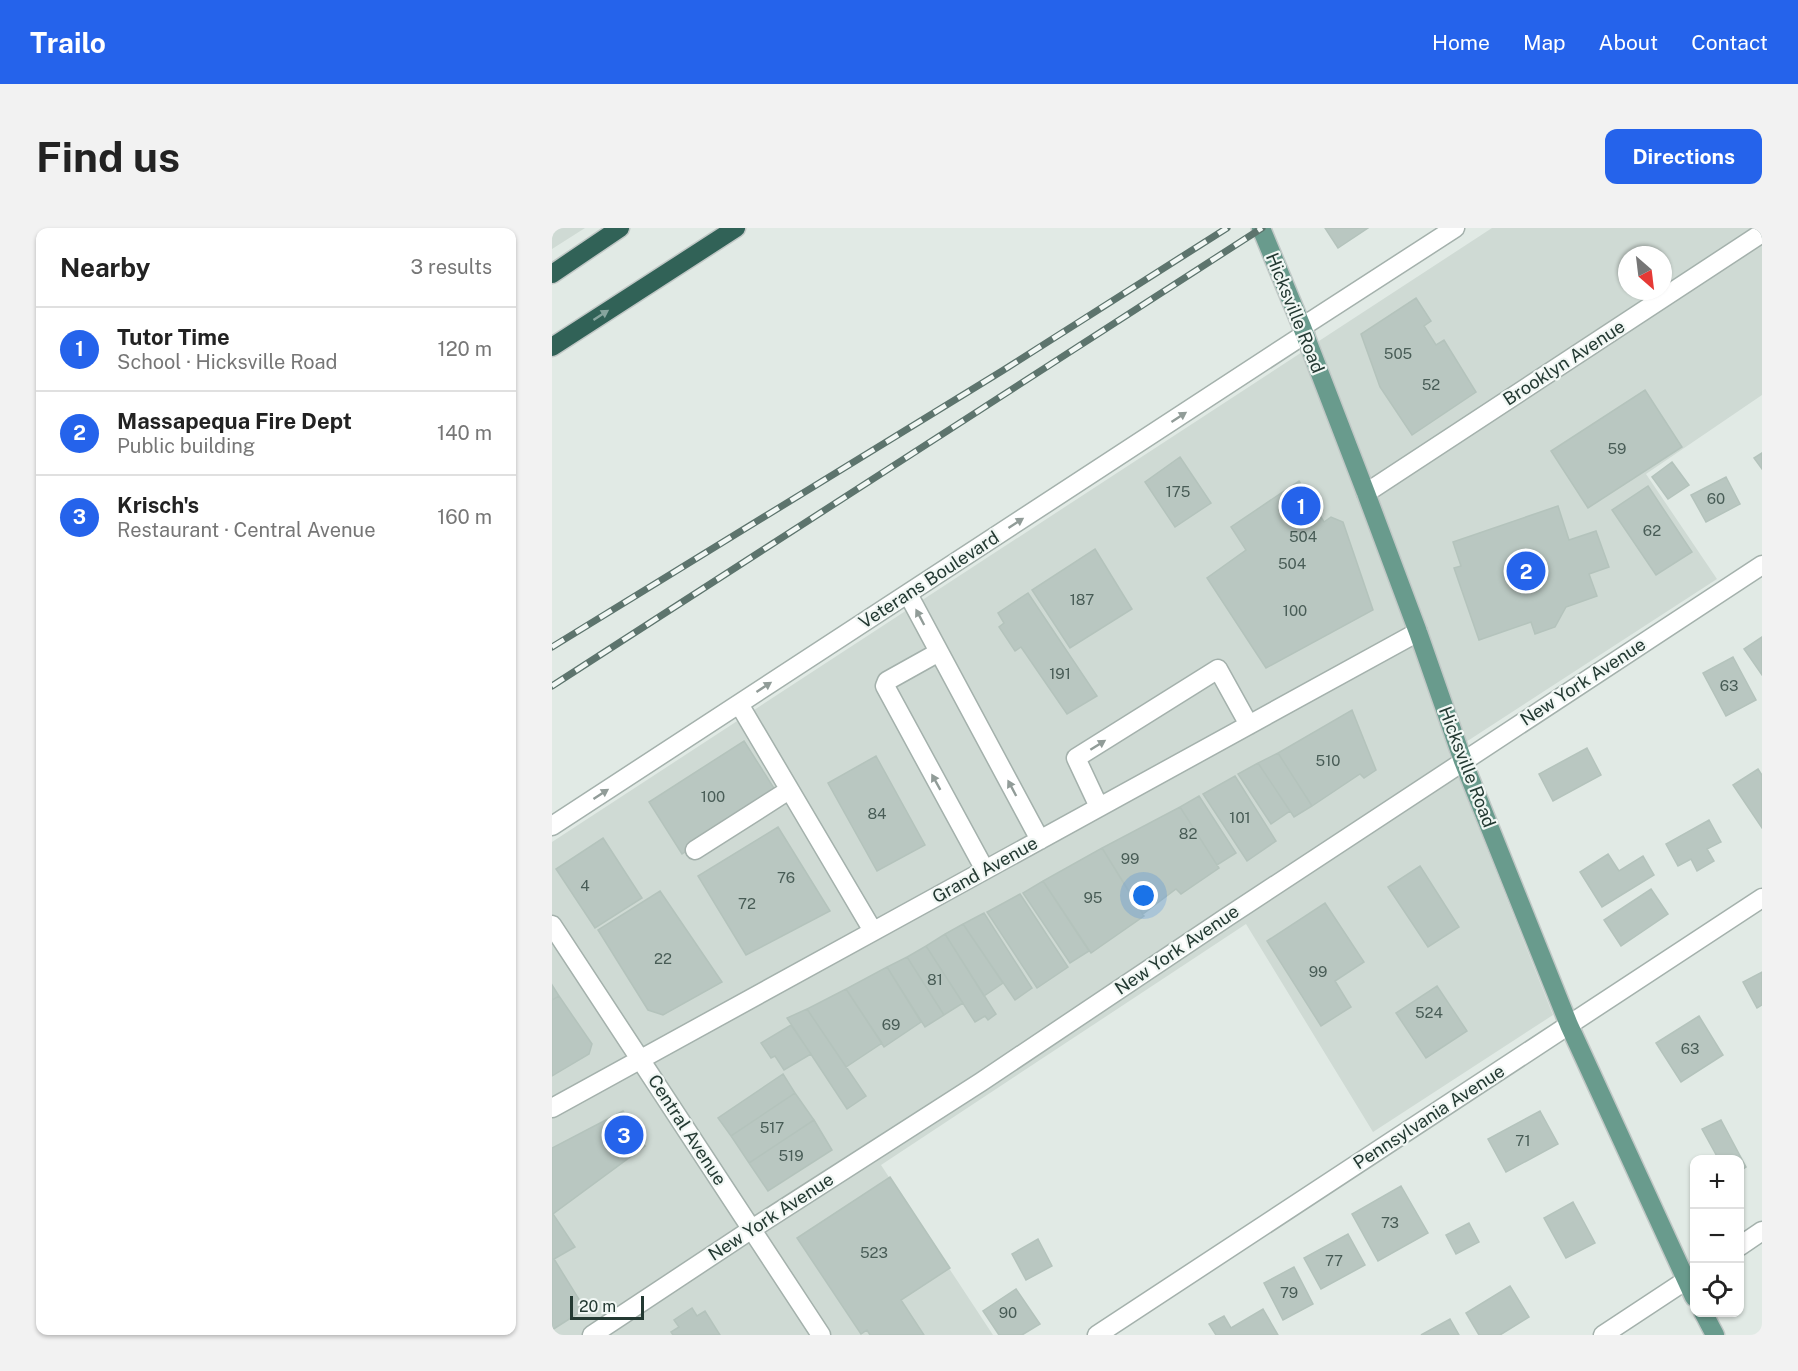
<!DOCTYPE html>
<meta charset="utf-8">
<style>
body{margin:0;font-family:"Public Sans",sans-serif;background:#f2f2f2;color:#222}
.controls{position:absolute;right:18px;bottom:18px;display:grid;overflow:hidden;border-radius:12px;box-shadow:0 2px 4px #0004}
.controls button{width:54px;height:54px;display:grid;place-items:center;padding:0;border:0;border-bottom:2px solid #e0e0e0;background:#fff;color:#222;font:30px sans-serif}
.compass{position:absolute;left:1066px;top:18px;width:54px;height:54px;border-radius:50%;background:#fff;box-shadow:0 2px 4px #0004;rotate:152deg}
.scale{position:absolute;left:18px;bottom:15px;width:74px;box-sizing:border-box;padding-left:6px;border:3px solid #233932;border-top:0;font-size:16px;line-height:21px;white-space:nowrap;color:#233932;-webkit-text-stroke:4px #f1f7f4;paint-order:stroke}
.you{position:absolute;left:592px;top:668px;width:21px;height:21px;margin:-15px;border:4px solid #fff;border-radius:50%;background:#1a73e8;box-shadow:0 0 0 9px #1a73e833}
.badge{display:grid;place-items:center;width:39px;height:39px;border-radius:50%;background:#2563eb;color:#fff;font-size:20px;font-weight:700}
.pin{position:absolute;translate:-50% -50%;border:3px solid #fff;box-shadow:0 2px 6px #0006}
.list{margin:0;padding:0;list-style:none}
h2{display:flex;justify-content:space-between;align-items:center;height:78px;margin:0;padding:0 24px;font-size:26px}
h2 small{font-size:20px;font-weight:400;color:#767676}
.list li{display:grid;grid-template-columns:39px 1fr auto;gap:18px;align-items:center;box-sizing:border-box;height:84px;padding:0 24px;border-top:2px solid #e0e0e0}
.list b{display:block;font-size:22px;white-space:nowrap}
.list p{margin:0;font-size:20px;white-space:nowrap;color:#767676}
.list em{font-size:20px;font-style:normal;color:#767676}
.icon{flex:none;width:33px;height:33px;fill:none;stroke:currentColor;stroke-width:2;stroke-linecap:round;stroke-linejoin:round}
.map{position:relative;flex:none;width:1210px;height:1107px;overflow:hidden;border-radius:12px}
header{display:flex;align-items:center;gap:36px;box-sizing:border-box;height:84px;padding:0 30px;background:#2563eb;color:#fff}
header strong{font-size:28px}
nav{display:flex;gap:33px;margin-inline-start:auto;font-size:21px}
.intro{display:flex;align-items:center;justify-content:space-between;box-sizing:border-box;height:144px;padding:0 36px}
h1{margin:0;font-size:42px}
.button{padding:15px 27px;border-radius:12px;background:#2563eb;color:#fff;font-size:21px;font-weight:700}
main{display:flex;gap:36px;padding:0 36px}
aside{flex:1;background:#fff;border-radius:12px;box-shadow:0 2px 4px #0004}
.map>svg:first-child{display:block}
</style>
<header>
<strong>Trailo</strong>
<nav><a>Home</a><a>Map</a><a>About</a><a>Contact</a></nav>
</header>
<div class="intro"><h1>Find us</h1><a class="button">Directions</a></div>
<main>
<aside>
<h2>Nearby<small>3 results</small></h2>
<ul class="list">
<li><span class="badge">1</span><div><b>Tutor Time</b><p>School · Hicksville Road</p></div><em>120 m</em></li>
<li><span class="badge">2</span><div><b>Massapequa Fire Dept</b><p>Public building</p></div><em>140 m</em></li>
<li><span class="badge">3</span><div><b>Krisch's</b><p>Restaurant · Central Avenue</p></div><em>160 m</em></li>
</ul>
</aside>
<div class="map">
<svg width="1210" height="1107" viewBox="0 0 1210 1107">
<rect width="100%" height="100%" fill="#e1eae5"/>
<path fill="#cfdad4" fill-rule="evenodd" d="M0 0H33L0 21Z
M940 0H1210V167L1094 246 1165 351 897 525 1001 787 821 904 694 696 329 937 441 1107H0V614ZM1075 27H1111V63H1075Z"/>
<path fill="#b9c7c1" stroke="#b4c3bc" stroke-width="1.5" d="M773 0H816L786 20Z
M864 70 879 93 872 98 884 117 892 112 924 164 860 207 828 159 809 106Z
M1093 162 1130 219 1036 280 999 223Z
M1210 225V241L1202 230Z
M628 229 659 275 623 299 593 254Z
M1120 234 1137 257 1116 271 1100 249Z
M1174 249 1188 276 1154 294 1139 267Z
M747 253 772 294 779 289 791 294 821 382 714 440 655 350 694 322 679 299Z
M1096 258 1140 324 1104 347 1060 282Z
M1006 278 1017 312 1044 303 1057 339 1037 346 1045 368 1014 379 1003 399 983 406 979 394 927 412 902 340 909 338 901 314Z
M543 321 580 381 518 420 480 362Z
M476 365 545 468 515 486 469 419 463 423 447 399 452 395 446 385Z
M1210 409V447L1192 421Z
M1181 429 1204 472 1174 488 1151 445Z
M800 482 824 542 812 550 808 546 760 578 726 525Z
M192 513 225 565 130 626 97 574Z
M1035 520 1049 547 1001 573 987 546Z
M726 525 760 578 742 589 706 535Z
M324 528 373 617 325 643 276 555Z
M706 535 738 583 719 596 686 546Z
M1206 541 1210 547V600L1181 557Z
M683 548 724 613 695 633 651 566Z
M647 568 684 625 665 637 628 579Z
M628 579 667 640 629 666 624 661 591 686 550 620Z
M1157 592 1169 614 1155 621 1162 633 1145 643 1139 631 1126 638 1114 616Z
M226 599 278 683 194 727 146 648Z
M51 610 90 670 43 700 4 641Z
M550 620 592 688 539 725 491 653Z
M1056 626 1067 643 1091 628 1102 647 1050 679 1028 644Z
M868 638 907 699 876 719 836 659Z
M491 653 537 723 518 735 471 665Z
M1099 661 1116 686 1069 718 1052 692Z
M108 663 170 754 111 787 96 782 46 702Z
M468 666 516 739 485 760 435 684Z
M773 675 812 734 783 753 799 779 769 798 715 713Z
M432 685 480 760 463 772 411 696Z
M411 696 451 755 432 768 393 706Z
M393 706 444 786 436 792 433 788 423 794 374 718Z
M374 718 411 775 392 787 355 729Z
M355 729 392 787 373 799 335 739Z
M335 739 369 794 332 819 294 761Z
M1210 744V777L1205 780 1191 754Z
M0 757 7 768 0 772Z
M885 758 915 803 874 830 844 785Z
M294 761 330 815 294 839 255 781Z
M7 768 40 816 37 826 0 848V772Z
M255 781 314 868 295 881 235 790Z
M1147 788 1171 827 1129 854 1104 815Z
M239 797 259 826 232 842 223 828 219 830 209 815Z
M231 846 243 865 179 908 166 890Z
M243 865 262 892 197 935 179 908Z
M71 883 93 918 1 986 23 1019 2 1031 33 1081 0 1102V920Z
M988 883 1006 916 954 944 936 911Z
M262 892 280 922 216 963 197 935Z
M1169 892 1194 939 1188 943V932H1167L1150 901Z
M338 949 398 1040 349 1072 372 1107H318L315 1102 309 1106 245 1010Z
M849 958 876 1005 826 1033 800 986Z
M1021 974 1043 1015 1014 1030 992 990Z
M917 995 927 1014 904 1026 894 1007Z
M796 1006 813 1037 769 1061 752 1030Z
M486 1011 500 1038 474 1052 460 1026Z
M742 1039 761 1076 731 1092 712 1055Z
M958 1058 977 1089 948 1107H927L914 1085Z
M464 1061 488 1096 470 1107H447L431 1083Z
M140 1080 145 1088 153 1083 168 1107H121L119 1104 127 1099 122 1092Z
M711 1081 726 1107H664L657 1096 672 1088 679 1100Z
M898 1091 907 1107H869Z"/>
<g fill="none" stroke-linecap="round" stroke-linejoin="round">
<defs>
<path id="minor" d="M750 99 903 0
M814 265 1210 5
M356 366 488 612
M387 424 335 453 333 458 433 642
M187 476 321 703
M547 579 524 530 666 441 697 497
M0 598 753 106
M143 622 237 562
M0 697 269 1107
M0 880 866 404
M1188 1018 1210 1003
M40 1107 200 1001 429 854 675 689 1210 337
M545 1107 1210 670
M1051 1107 1142 1047"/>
<path id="major" d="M709 0 750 99 814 265 866 404 911 533 1017 797 1142 1069
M1151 1084 1163 1107"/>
<path id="highway" d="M0 46 68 0
M0 119 184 0"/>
</defs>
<use href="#minor" stroke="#a4b1ac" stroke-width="21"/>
<use href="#major" stroke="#c1c8c6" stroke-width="21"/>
<use href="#highway" stroke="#c1c8c6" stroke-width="21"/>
<use href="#minor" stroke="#fff" stroke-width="18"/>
<use href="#major" stroke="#699b8d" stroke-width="18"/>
<use href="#highway" stroke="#316257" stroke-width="18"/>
<defs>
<path id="rail" d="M0 419 450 143 675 0
M0 458 710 0"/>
</defs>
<use href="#rail" stroke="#5d746d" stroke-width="7"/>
<use href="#rail" stroke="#f1f7f4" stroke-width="4.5" stroke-dasharray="14" stroke-linecap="butt"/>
</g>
<defs><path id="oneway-solid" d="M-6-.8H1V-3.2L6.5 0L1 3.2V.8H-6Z" transform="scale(1.5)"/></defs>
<use fill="#87a59e" href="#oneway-solid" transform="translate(49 87) rotate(-33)"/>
<g fill="#919c98">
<use href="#oneway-solid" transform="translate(627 189) rotate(-33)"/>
<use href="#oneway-solid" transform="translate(464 295) rotate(-33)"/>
<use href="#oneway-solid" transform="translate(368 389) rotate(-118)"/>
<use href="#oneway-solid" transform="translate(212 459) rotate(-33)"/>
<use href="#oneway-solid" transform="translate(546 517) rotate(-32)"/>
<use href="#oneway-solid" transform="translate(384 554) rotate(-119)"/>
<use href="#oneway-solid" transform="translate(460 560) rotate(-118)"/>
<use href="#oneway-solid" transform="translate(49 566) rotate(-33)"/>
</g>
<g text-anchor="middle" stroke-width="4.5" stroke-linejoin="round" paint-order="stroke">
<g font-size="15" fill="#485c56">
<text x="846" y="131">505</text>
<text x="879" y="162">52</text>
<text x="1065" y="226">59</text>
<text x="626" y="269">175</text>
<text x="1164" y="276">60</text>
<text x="1100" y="308">62</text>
<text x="751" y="314">504</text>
<text x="740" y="341">504</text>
<text x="530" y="377">187</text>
<text x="743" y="388">100</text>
<text x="508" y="451">191</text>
<text x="1177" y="463">63</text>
<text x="776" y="538">510</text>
<text x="161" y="574">100</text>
<text x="325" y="591">84</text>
<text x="688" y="595">101</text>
<text x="636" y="611">82</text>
<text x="578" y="636">99</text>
<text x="234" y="655">76</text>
<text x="33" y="663">4</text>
<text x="541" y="675">95</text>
<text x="195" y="681">72</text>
<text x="111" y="736">22</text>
<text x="766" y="749">99</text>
<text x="383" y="757">81</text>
<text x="877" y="790">524</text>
<text x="339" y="802">69</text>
<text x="1138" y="826">63</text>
<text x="220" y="905">517</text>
<text x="971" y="918">71</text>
<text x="239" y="933">519</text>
<text x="838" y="1000">73</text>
<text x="322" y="1030">523</text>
<text x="782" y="1038">77</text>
<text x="737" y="1070">79</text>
<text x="456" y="1090">90</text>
</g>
<g font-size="18" fill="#233932" stroke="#f1f7f4">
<text transform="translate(743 85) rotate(68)" y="6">Hicksville Road</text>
<text transform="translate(1012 135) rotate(-33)" y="6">Brooklyn Avenue</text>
<text transform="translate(377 352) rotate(-33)" y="6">Veterans Boulevard</text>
<text transform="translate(1031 454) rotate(-33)" y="6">New York Avenue</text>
<text transform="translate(915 539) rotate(69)" y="6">Hicksville Road</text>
<text transform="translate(433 642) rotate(-29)" y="6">Grand Avenue</text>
<text transform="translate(625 722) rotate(-34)" y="6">New York Avenue</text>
<text transform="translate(877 889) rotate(-33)" y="6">Pennsylvania Avenue</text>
<text transform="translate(135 902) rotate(57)" y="6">Central Avenue</text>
<text transform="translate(219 989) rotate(-33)" y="6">New York Avenue</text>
</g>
</g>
</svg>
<div class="controls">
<button>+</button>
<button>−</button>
<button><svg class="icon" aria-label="locate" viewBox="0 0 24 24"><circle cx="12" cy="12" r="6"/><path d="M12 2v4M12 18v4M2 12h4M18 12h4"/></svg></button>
</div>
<svg class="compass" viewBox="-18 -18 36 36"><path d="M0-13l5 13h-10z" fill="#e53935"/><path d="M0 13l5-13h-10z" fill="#767676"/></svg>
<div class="scale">20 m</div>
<div class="you"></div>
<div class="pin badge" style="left:749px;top:278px">1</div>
<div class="pin badge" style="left:974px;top:343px">2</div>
<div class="pin badge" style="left:72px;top:907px">3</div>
</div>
</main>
